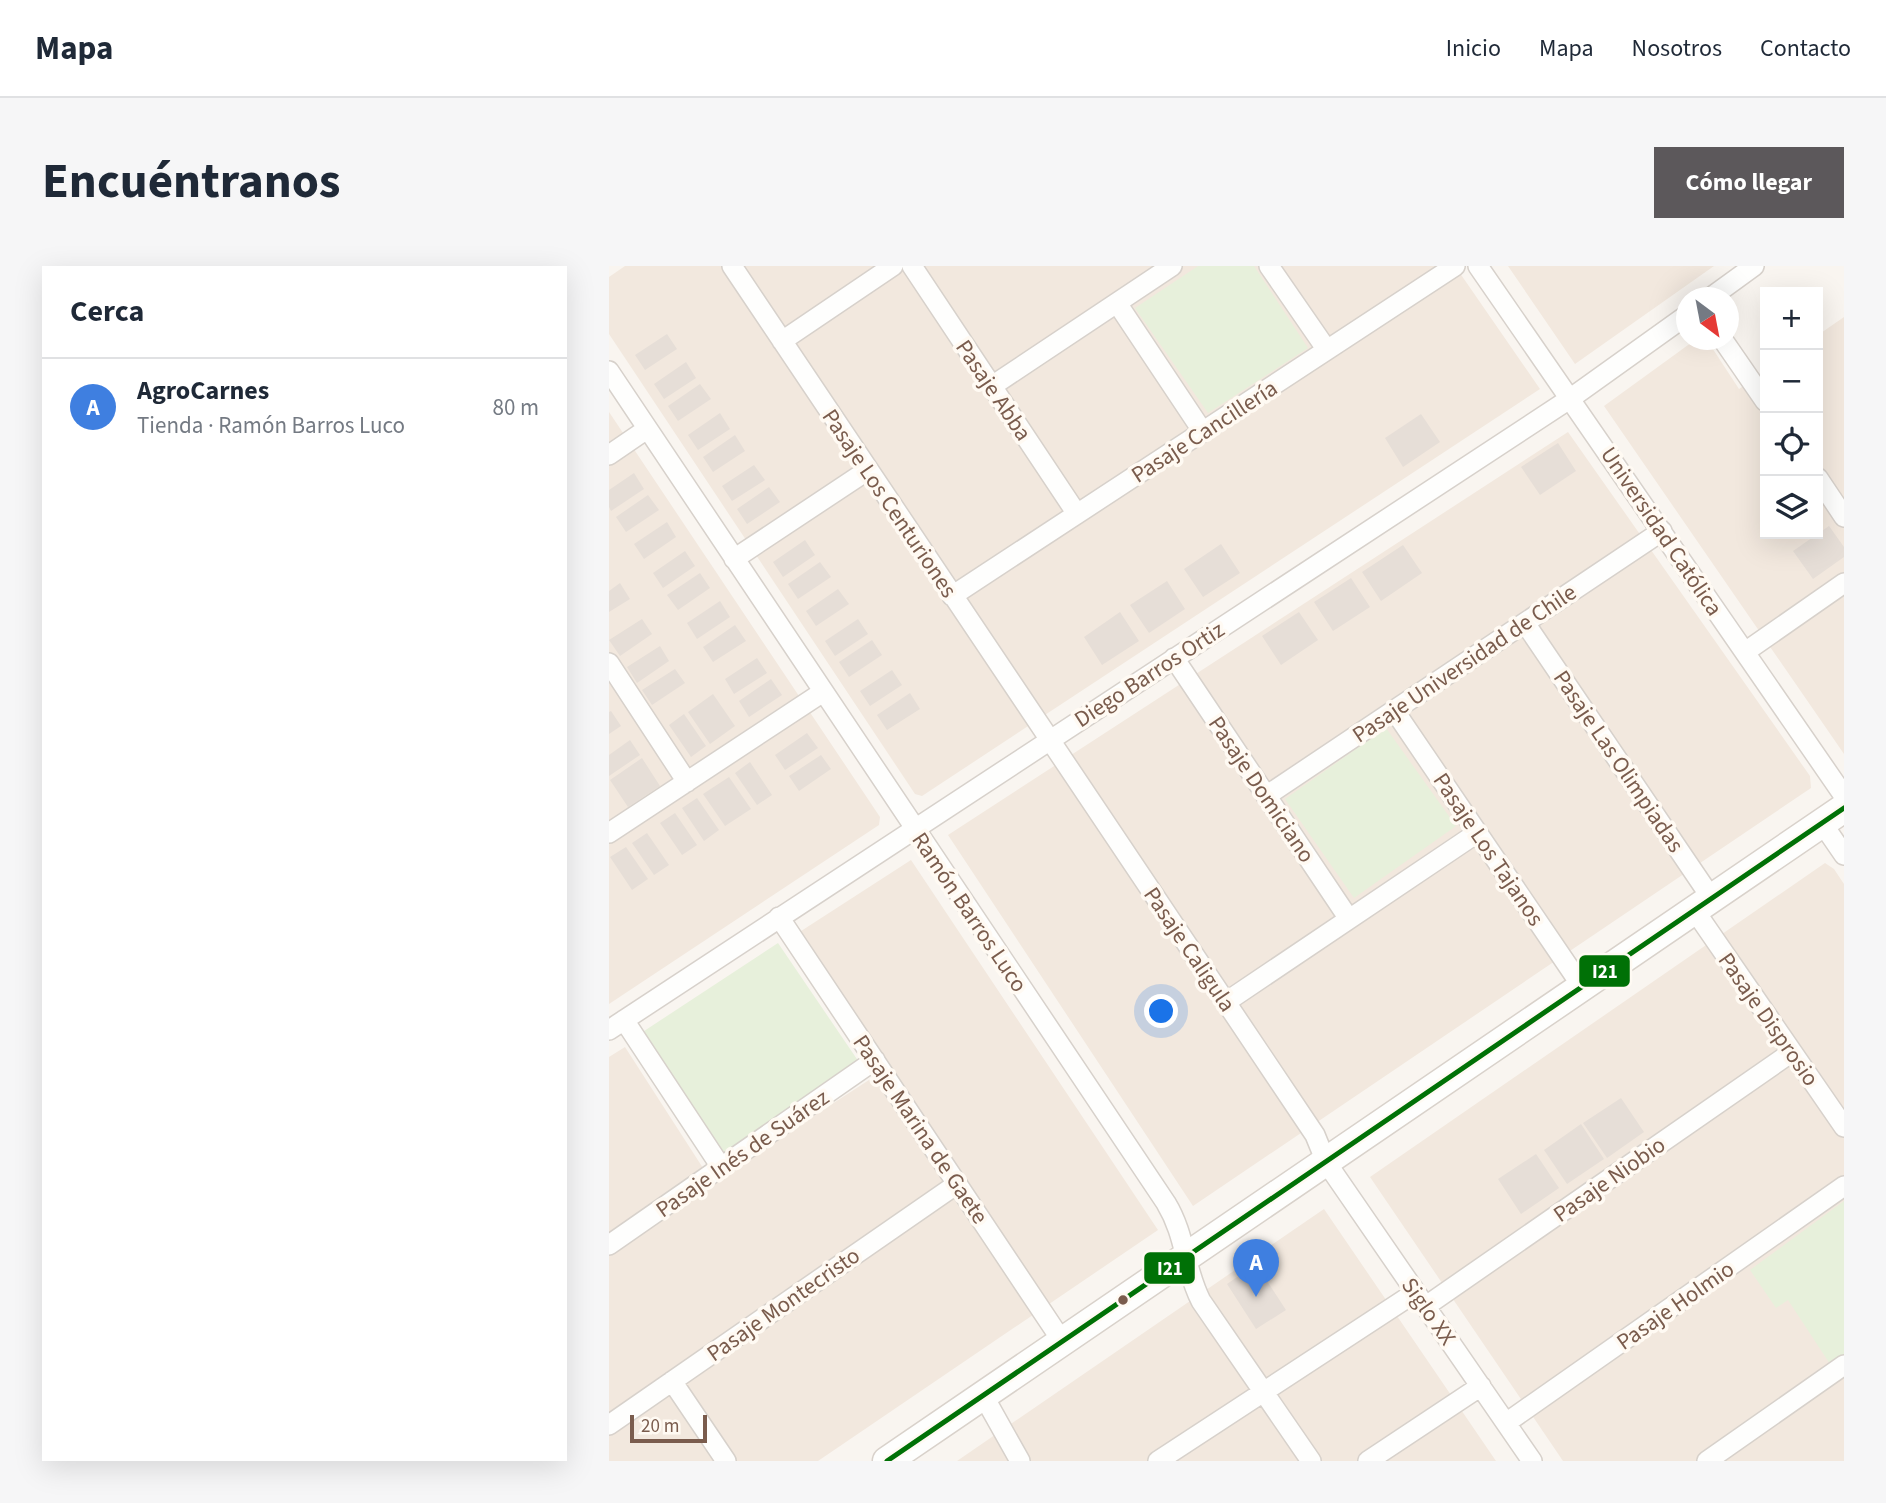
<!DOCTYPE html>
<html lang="es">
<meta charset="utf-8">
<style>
body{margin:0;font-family:"Source Sans 3",sans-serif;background:#f6f6f7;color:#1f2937}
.controls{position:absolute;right:21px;top:21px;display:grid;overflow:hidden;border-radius:0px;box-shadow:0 7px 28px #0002}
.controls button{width:63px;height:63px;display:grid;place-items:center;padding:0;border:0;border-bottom:2px solid #e0e1e3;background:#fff;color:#1f2937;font:35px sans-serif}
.compass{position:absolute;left:1067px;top:21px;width:63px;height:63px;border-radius:50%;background:#fff;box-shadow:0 7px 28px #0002;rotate:148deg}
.scale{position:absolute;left:21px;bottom:18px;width:77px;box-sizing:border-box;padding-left:7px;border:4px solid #7a5c4d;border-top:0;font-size:19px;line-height:24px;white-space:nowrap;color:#7a5c4d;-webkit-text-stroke:5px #fffaf3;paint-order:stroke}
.you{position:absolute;left:553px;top:746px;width:24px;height:24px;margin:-18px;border:5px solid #fff;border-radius:50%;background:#1a73e8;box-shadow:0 0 0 10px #1a73e833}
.badge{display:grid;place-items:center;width:46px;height:46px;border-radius:50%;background:#5c585b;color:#fff;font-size:23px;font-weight:700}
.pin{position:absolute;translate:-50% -58px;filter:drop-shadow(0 2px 4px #0008)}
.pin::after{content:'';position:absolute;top:37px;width:24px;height:21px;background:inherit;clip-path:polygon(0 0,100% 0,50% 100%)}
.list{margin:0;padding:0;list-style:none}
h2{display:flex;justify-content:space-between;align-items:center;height:91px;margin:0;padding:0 28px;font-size:30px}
h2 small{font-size:23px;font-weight:400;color:#747a83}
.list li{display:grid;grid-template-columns:46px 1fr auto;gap:21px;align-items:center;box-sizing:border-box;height:98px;padding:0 28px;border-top:2px solid #e0e1e3}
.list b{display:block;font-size:26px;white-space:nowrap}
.list p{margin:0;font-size:23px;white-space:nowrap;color:#747a83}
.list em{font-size:23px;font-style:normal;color:#747a83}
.icon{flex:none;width:38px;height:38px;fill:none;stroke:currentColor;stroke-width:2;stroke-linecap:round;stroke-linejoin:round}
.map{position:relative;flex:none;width:1235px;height:1195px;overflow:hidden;border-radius:0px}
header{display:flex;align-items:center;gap:42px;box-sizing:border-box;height:98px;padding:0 35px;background:#fff;border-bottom:2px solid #e0e1e3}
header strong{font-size:33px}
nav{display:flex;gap:38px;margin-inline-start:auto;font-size:24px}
.intro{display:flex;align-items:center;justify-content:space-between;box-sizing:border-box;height:168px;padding:0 42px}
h1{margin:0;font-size:49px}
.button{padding:18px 32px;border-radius:0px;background:#5c585b;color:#fff;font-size:24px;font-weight:700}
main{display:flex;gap:42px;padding:0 42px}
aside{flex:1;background:#fff;border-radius:0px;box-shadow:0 7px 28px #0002}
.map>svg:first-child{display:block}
</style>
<header>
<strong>Mapa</strong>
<nav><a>Inicio</a><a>Mapa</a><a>Nosotros</a><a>Contacto</a></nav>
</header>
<div class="intro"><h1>Encuéntranos</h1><a class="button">Cómo llegar</a></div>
<main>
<aside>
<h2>Cerca<small></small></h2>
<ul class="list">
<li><span class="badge" style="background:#3f7fe0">A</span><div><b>AgroCarnes</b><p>Tienda · Ramón Barros Luco</p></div><em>80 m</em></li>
</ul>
</aside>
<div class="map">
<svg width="1235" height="1195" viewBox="0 0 1235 1195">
<rect width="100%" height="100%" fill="#f9f5f0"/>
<path fill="#f2e8de" d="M16 0H846L931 123 313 530 306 528 0 68V11Z
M899 0H1105L966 98Z
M1235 51V488L995 140 1086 74H1098L1130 123 1156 105V268H1209V69Z
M0 146 271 551 270 559 0 738Z
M959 166 1201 510 1202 522 584 940 339 569Z
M302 594 549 964 209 1195H0V791L16 781 103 916 280 801 189 667Z
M1216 597 1225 603 1235 618V1195H954L761 911Z
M715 943 887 1195H348Z"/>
<path fill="#e7f0db" d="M589 0H645L699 82 599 147 526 42Z
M777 462 847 560 745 632 676 533Z
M169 677 254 802 113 895 26 771Z
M1235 935V1088L1221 1098 1179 1034 1167 1042 1141 1004Z"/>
<path fill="#e6ded7" d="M58 68 68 83 36 104 26 89Z
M77 96 87 112 55 133 45 118Z
M91 118 102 133 69 155 59 140Z
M111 147 121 163 89 184 79 169Z
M812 148 831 176 794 201 776 172Z
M126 169 136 185 104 206 94 191Z
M949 177 967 205 931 229 912 201Z
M145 199 156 214 123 235 113 220Z
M25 207 35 223 2 245 0 241V224Z
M160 221 171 236 138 258 128 243Z
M39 229 50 244 17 266 7 251Z
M58 256 67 271 35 293 25 278Z
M1220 260 1235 281V291L1204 313 1184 285Z
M196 274 206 289 174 311 164 296Z
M612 278 631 307 594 331 575 303Z
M794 279 813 307 772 335 753 306Z
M76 285 86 300 54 322 44 307Z
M211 296 222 311 189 333 179 318Z
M91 307 101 322 69 344 58 329Z
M742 312 761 341 724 365 705 336Z
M558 315 576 343 540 367 521 339Z
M11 317 21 333 0 346V325Z
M229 323 240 338 207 360 197 345Z
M111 335 121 351 88 373 78 357Z
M511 346 530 375 493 399 475 371Z
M690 346 709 374 672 399 653 370Z
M33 353 43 368 11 390 0 374Z
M249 353 259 368 226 390 216 375Z
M126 359 137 375 104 396 94 381Z
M263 374 273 389 240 411 230 396Z
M51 380 60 395 28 417 18 401Z
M148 392 158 407 125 428 116 413Z
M66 403 76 417 43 439 33 424Z
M283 404 293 419 261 440 251 425Z
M162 413 173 429 140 451 130 435Z
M301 427 311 443 278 464 268 449Z
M104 428 126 460 101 478 79 446Z
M2 445 12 460 0 468V446Z
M75 448 97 480 82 491 60 459Z
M198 467 209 482 176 504 166 489Z
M21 474 31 489 0 510V489Z
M212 489 222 503 190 525 180 510Z
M33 492 51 520 19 541 1 514Z
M141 496 163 529 148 539 126 507Z
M120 511 142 543 116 560 94 528Z
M88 532 110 564 95 575 73 542Z
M66 547 88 579 73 589 51 557Z
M38 567 60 599 45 609 23 577Z
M17 581 39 613 23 624 1 591Z
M1012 832 1035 866 998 892 974 857Z
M972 858 995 893 958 918 935 884Z
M927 888 950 922 912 948 889 913Z
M647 998 677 1044 647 1063 618 1018Z"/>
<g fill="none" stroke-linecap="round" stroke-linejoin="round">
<defs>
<path id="street" d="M123 0 706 869 717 896 923 1195
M303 0 468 248
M660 0 718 84
M869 0 1235 530
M1101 32 1145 0
M508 37 594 166
M1114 74 1156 135
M173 75 284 0
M0 105 557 937C577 970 575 1002 592 1035L702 1195
M383 120 563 0
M0 189 38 163
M1209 212 1235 251
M125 293 259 204
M343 330 846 0
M916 357 1103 633
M1136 386 1235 317
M565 392 740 653
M0 397 78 516
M785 444 974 722
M657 530 1053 265
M1213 557 1235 589
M0 567 214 426
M1086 645 1235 861
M170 651 453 1075
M617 736 868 567
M15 754 112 901
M0 764 962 132 1078 49
M0 979 266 794
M817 1040 1183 786
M63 1115 117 1195
M374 1129 411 1195
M897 1157 1235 920
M0 1159 348 918
M549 1195 807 1026
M759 1195 872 1120
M1098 1195 1235 1099"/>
<path id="secondary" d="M278 1195 1235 542"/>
</defs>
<use href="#street" stroke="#d7d1cb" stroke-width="22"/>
<use href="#secondary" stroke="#d9d2cb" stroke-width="31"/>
<use href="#street" stroke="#fefefd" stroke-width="19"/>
<use href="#secondary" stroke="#fefefd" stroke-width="28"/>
<defs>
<path id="bus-1" d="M278 1195 1235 542"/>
</defs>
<use href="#bus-1" stroke="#fffaf3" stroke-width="10"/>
<use href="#bus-1" stroke="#007106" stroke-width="5"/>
</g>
<circle fill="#7a5c4d" stroke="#fffaf3" stroke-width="2.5" cx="514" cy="1034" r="6"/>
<g text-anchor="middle" stroke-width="7" stroke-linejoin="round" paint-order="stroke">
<g font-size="23" fill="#7a5c4d" stroke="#fffaf3">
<text transform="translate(385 124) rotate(56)" y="8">Pasaje Abba</text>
<text transform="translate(595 165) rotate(-33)" y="8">Pasaje Cancillería</text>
<text transform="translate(281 237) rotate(56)" y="8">Pasaje Los Centuriones</text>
<text transform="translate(1053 265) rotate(56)" y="8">Universidad Católica</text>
<text transform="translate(855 397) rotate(-34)" y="8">Pasaje Universidad de Chile</text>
<text transform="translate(540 408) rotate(-33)" y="8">Diego Barros Ortiz</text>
<text transform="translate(1010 495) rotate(56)" y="8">Pasaje Las Olimpiadas</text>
<text transform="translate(653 523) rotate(56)" y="8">Pasaje Domiciano</text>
<text transform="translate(880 583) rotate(56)" y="8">Pasaje Los Tajanos</text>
<text transform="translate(361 646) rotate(56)" y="8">Ramón Barros Luco</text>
<text transform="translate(581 683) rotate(56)" y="8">Pasaje Caligula</text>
<text transform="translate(1160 753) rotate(55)" y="8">Pasaje Disprosio</text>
<text transform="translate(312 863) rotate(56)" y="8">Pasaje Marina de Gaete</text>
<text transform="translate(133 887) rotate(-35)" y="8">Pasaje Inés de Suárez</text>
<text transform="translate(1000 913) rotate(-35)" y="8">Pasaje Niobio</text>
<text transform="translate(174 1038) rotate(-35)" y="8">Pasaje Montecristo</text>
<text transform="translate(1066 1039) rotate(-35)" y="8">Pasaje Holmio</text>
<text transform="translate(820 1045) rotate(55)" y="8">Siglo XX</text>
</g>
</g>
<g stroke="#fffaf3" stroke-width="2.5">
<rect x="969" y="688" width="53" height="34" rx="7" fill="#007106"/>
<rect x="534" y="985" width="53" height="34" rx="7" fill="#007106"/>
</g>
<g font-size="19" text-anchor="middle" font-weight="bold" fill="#fff">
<text x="996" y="712">I21</text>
<text x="561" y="1009">I21</text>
</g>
</svg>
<div class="controls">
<button>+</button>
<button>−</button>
<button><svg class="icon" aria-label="locate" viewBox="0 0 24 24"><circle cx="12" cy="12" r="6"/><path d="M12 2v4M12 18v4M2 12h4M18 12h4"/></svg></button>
<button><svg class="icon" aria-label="layers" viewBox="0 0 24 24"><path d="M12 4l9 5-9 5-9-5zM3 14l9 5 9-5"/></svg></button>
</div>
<svg class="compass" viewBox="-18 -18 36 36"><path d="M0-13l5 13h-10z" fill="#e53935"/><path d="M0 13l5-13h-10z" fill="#747a83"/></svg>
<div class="scale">20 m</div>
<div class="you"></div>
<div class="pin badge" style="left:647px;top:1031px;background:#3f7fe0">A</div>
</div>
</main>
